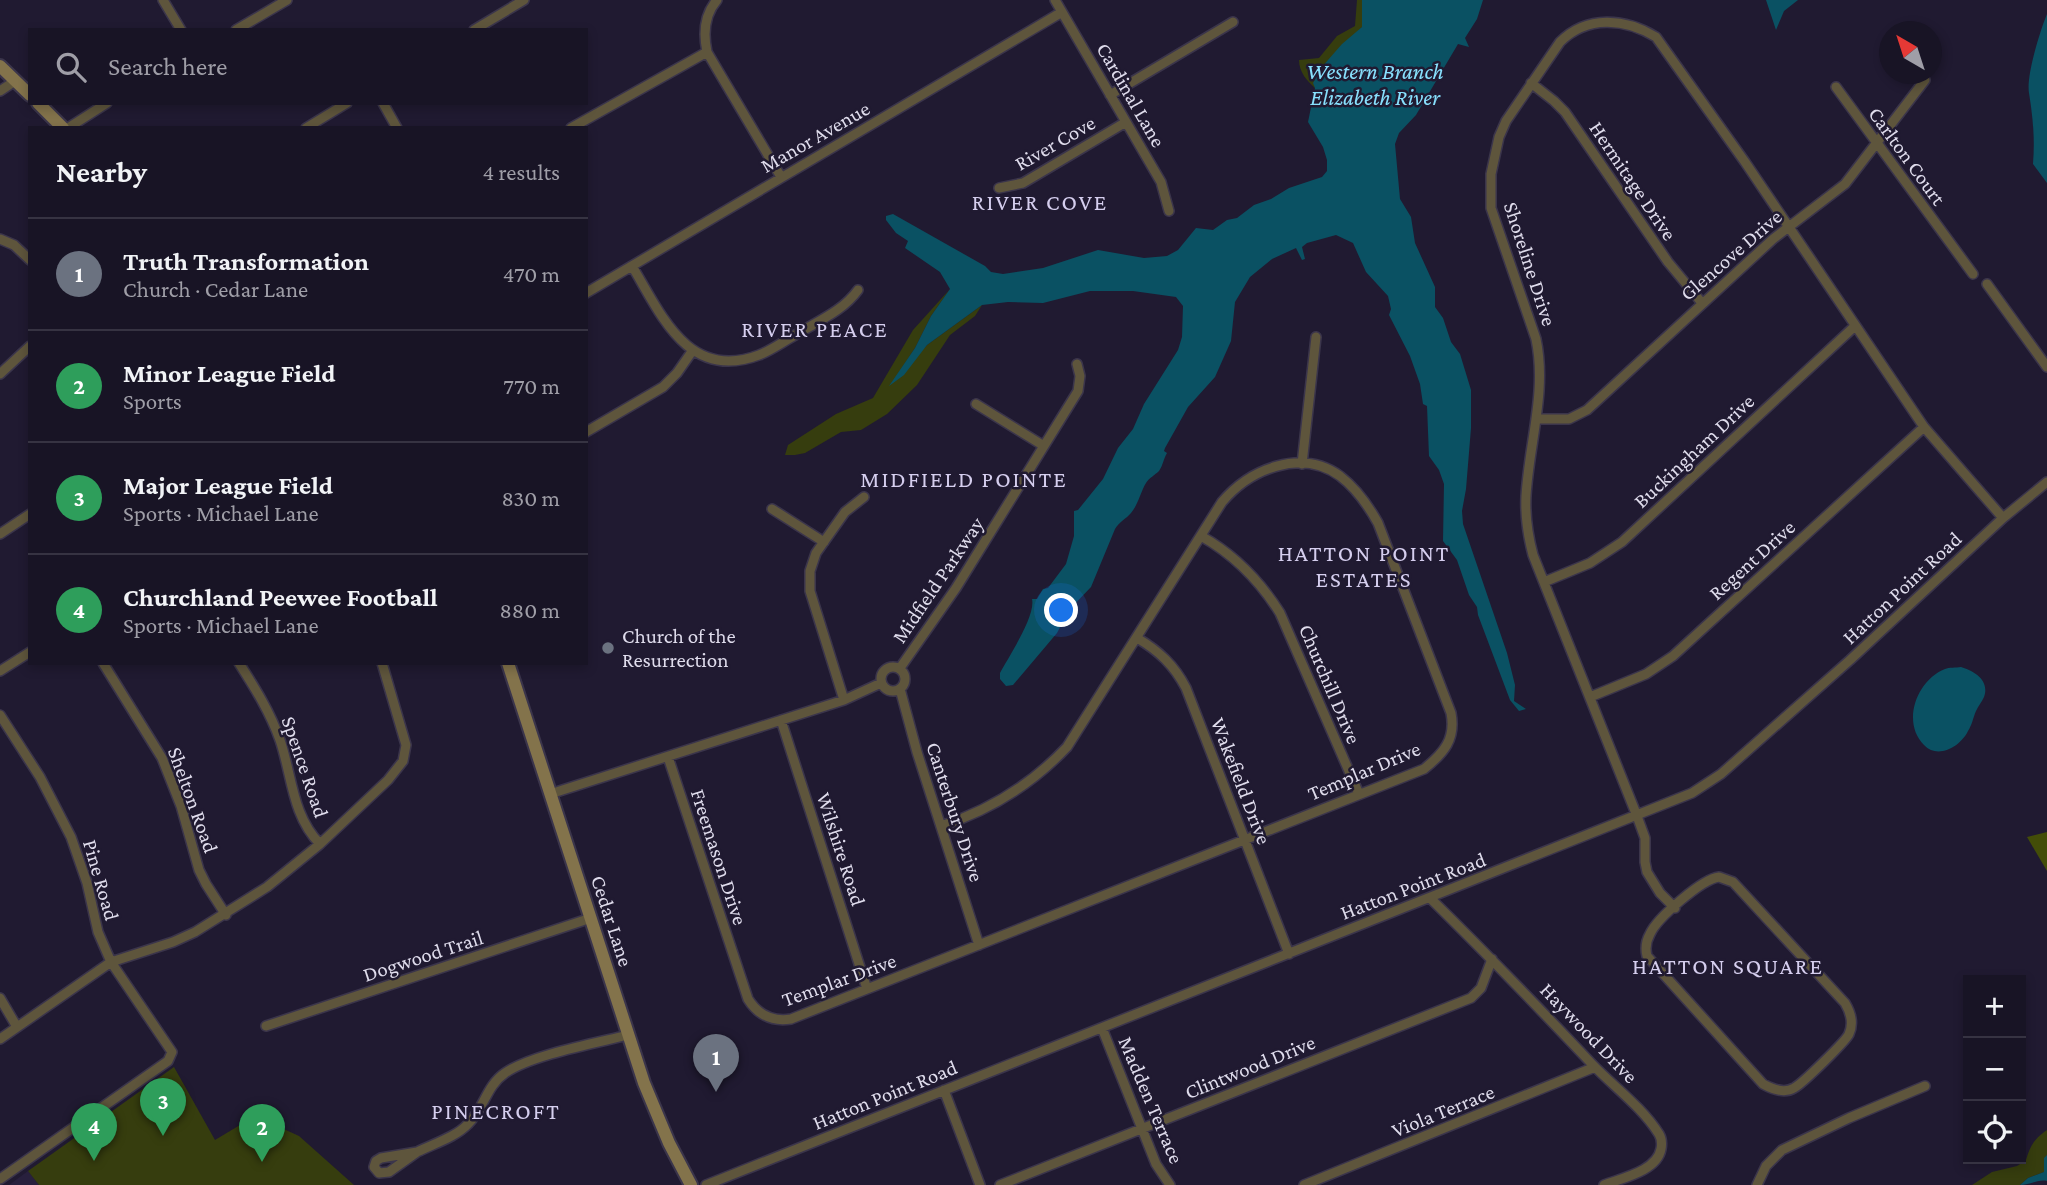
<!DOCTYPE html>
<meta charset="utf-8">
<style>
body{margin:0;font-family:"Crimson Pro",serif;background:#211d2d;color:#f1f3f6}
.controls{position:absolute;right:21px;bottom:21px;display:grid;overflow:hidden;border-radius:0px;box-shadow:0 4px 10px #0003}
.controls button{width:63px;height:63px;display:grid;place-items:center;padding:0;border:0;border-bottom:2px solid #363342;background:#181425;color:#f1f3f6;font:35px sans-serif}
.compass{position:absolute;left:1879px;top:21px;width:63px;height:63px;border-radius:50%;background:#181425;box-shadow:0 4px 10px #0003;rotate:321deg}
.you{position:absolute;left:1062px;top:611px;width:24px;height:24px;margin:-18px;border:5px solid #fff;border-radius:50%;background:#1a73e8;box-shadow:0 0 0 10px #1a73e833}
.badge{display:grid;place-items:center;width:46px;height:46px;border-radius:50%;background:#0f766e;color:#fff;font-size:23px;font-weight:700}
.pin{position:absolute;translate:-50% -58px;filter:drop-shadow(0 2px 4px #0008)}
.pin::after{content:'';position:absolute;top:37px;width:24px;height:21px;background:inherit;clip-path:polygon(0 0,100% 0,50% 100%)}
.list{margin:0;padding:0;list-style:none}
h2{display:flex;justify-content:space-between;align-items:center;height:91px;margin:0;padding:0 28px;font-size:30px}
h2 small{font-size:23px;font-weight:400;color:#9f9ea7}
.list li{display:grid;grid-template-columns:46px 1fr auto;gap:21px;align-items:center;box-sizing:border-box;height:112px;padding:0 28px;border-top:2px solid #363342}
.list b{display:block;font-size:26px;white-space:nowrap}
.list p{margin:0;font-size:23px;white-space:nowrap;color:#9f9ea7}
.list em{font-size:23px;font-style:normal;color:#9f9ea7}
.icon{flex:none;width:38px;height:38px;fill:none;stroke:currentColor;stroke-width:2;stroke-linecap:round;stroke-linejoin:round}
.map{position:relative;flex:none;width:2047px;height:1185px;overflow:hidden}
.search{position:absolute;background:#181425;box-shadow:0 4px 10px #0003;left:28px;top:28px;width:560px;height:77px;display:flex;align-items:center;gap:18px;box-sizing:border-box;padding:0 24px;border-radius:0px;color:#9f9ea7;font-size:26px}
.panel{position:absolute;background:#181425;box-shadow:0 4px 10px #0003;left:28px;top:126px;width:560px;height:539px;border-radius:0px}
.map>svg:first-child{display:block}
</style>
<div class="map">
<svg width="2047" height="1185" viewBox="0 0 2047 1185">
<rect width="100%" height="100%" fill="#201a31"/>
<path fill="#28203d" d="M28 1171 39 1185H9Z"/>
<path fill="#363d0e" d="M1357 0H1362V27L1315 88C1307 81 1299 72 1299 60L1319 58 1337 36 1355 26Z
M950 289 931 316 915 348 892 383 927 345 982 305 975 316 950 335 917 385 887 414 861 430 841 432 805 453 795 455H785L788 445 836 414 873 398 913 330Z
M174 1067 215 1140 255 1116 299 1136 354 1185H39L28 1171Z
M2047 1130V1155L2045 1158 2044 1172 2028 1178 2020 1185H1972L1992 1172 2017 1166 2026 1160C2030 1146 2034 1139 2047 1130Z"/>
<path fill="#434d08" d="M2047 832V871L2027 837Z"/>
<path fill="#0a5163" d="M1362 0H1483L1477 19 1465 38 1469 47 1458 44 1416 115 1399 133 1395 144 1400 199 1411 217 1415 243 1435 287V307L1443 318 1451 342 1460 354 1471 390V428L1466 489 1462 511 1463 524 1507 653 1515 685 1514 701 1526 709 1519 711 1510 700 1478 615 1477 607 1469 595 1457 560 1443 541 1444 484 1439 470 1429 456 1427 406 1423 404 1420 384 1410 356 1389 315 1391 309 1388 296 1366 272 1353 243 1336 235 1307 243 1302 247 1305 259 1302 260 1296 248 1272 259 1250 277 1235 302 1231 341 1215 377 1188 407 1165 448 1164 451 1167 453C1163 460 1163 465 1159 471 1155 475 1149 478 1146 483 1141 491 1138 505 1131 513 1126 519 1120 521 1115 529L1091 587 1069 610 1057 633 1013 685 1006 686 1000 679V673C1009 656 1036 616 1032 599H1037L1043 589 1048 588 1066 564 1074 536V511L1078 510 1103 479 1118 448 1133 429 1144 404 1178 350 1182 337 1183 306 1176 297 1133 291H1090L1043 303 1008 302 982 305 927 345 904 375 889 386 915 348 931 316 950 289 940 272 905 248 908 241 896 233 886 220V216L893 214 985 266 991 272 1003 274 1043 268 1098 250 1144 258 1167 256 1178 250 1196 228 1213 230 1227 220 1237 218 1254 205 1271 199 1289 188 1322 177 1327 171V160L1323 147 1308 122 1315 88 1313 83 1321 68 1342 44 1362 27Z
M1766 0H1798L1784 11 1776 30Z
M2047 14V183L2033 164C2035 139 2033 118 2029 93 2026 76 2040 31 2047 14Z
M1961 667C1974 671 1990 680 1984 697 1982 702 1978 706 1976 711 1973 718 1972 725 1968 731 1961 746 1938 760 1924 745 1901 722 1917 680 1945 669 1949 667 1956 668 1961 667Z
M2047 1155V1181C2038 1179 2030 1185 2020 1185L2028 1178 2044 1172V1158Z"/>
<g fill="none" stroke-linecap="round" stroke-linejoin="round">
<defs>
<path id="street" d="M163 0 181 30
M717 0C704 15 703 33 707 52L781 177
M1055 0 1161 182 1169 211
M236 30 287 0
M474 30 524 0
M1531 83 1554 101 1565 112 1668 262 1702 303
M1836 87 1973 274
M0 91 15 81
M1110 95 1233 22
M383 103 397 128
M68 128 107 103
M306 128 347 103
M571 128 707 52
M999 188 1023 183 1126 122
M0 239 14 245 30 260
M632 266C661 314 688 382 759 355 772 350 784 341 797 334 818 321 843 311 858 290
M1987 284 2047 367
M586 293 1062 12
M0 374 30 346
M976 404 1044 446
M1537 419H1569L1587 410 1773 239 1845 184 1925 80
M586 432 663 387 677 373 693 350
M1302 464 1316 337
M772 509 824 542
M0 534 30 514
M1201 536C1235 555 1260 581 1280 613L1359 794
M1544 582 1590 563 1622 542 1855 326
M1137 638C1159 651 1174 665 1186 688L1289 954
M103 663 162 758 181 806 199 870 206 884 226 915
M239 663C255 688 270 712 280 740 292 775 292 816 320 844
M881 679a12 12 0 1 1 24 0a12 12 0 1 1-24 0Z
M900 668 956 588 1078 391 1080 376 1077 364
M0 671 30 652
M900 689 917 752 979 945
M1590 697 1646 674 1673 656 1924 427
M844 700 810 591V571L816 553 845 512 864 497
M0 715 40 777 71 837 87 883 98 932 111 962 172 1052 168 1061 0 1179
M781 720 867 989
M668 757 748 999C758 1015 772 1022 791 1019L1424 769C1444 753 1456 739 1451 713L1378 523C1368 505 1357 489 1340 476 1301 448 1250 469 1222 502L1067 747C1031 785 991 810 941 826
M550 794 844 700 881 683
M1719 877 1733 882 1845 1003C1851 1013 1854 1023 1849 1034 1846 1041 1802 1084 1794 1088 1784 1094 1772 1089 1763 1084L1647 956C1645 948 1646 941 1650 934 1657 918 1702 879 1719 877Z
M1430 898C1485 952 1539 1008 1592 1064 1614 1087 1642 1107 1659 1134 1662 1139 1662 1144 1661 1149 1657 1171 1622 1178 1604 1185
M1675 908 1660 893 1647 872 1645 862V838L1637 816 1533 555C1528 536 1525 516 1526 496 1529 443 1547 392 1536 339L1491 208V174L1499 137 1506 121 1560 42C1587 15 1625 18 1656 37L1745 162 1924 427 2003 518
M0 998 17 1027
M266 1026 591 918
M1102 1028 1156 1164 1170 1185
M0 1039 111 962 173 942 195 932 267 887 320 844 388 780 403 761 406 745 382 663
M944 1090 980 1185
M417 1152C433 1144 456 1137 468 1124 484 1109 486 1086 505 1073 531 1055 596 1043 628 1035
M417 1152 389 1172 379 1173 374 1167 376 1161 381 1158Z
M706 1185 1692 793 1721 774 1850 660 2003 518 2047 482
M1000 1185 1471 998 1481 988 1492 959
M1304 1185 1595 1067
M1757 1185 1766 1166 1782 1150 1849 1118 1925 1086"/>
<path id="secondary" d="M0 66 30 95
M38 103 63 128
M508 663 644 1083 669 1143 691 1185"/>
</defs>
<use href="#street" stroke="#3b354b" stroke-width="12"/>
<use href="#secondary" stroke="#3b354b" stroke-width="16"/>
<use href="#street" stroke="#5e553c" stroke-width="9"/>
<use href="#secondary" stroke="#83734b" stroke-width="12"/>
</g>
<circle fill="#6b7280" stroke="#201a31" stroke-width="2.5" cx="608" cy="648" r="7"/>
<g text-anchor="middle" stroke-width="5" stroke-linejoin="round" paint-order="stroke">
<g font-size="21" fill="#dfdcec" stroke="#201a31">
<text transform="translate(1131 95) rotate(60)" y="7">Cardinal Lane</text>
<text transform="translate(815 137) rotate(-30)" y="7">Manor Avenue</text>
<text transform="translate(1055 143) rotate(-30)" y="7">River Cove</text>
<text transform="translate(1907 156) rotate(54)" y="7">Carlton Court</text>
<text transform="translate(1633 181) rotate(56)" y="7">Hermitage Drive</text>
<text transform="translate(1731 255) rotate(-41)" y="7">Glencove Drive</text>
<text transform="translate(1530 264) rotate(72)" y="7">Shoreline Drive</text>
<text transform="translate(1694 451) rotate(-43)" y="7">Buckingham Drive</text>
<text transform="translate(1752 560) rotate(-42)" y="7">Regent Drive</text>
<text transform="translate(938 580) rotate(-56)" y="7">Midfield Parkway</text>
<text transform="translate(1902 588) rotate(-43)" y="7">Hatton Point Road</text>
<text transform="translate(1330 684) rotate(67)" y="7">Churchill Drive</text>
<text transform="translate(305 767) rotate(71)" y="7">Spence Road</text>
<text transform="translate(1364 771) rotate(-23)" y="7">Templar Drive</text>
<text transform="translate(1241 781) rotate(69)" y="7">Wakefield Drive</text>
<text transform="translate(193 800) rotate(70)" y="7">Shelton Road</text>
<text transform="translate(955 812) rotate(72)" y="7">Canterbury Drive</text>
<text transform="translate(841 849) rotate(72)" y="7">Wilshire Road</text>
<text transform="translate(719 857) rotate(72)" y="7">Freemason Drive</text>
<text transform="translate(101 880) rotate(74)" y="7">Pine Road</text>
<text transform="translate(1413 886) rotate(-21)" y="7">Hatton Point Road</text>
<text transform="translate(612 921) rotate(72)" y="7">Cedar Lane</text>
<text transform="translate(423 956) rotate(-18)" y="7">Dogwood Trail</text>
<text transform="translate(839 980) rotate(-20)" y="7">Templar Drive</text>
<text transform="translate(1589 1033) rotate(46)" y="7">Haywood Drive</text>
<text transform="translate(1250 1067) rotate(-22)" y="7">Clintwood Drive</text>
<text transform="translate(885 1095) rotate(-22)" y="7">Hatton Point Road</text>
<text transform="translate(1151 1100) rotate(67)" y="7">Madden Terrace</text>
<text transform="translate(1443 1111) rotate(-22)" y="7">Viola Terrace</text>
</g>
<g font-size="21" fill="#dfdcec" stroke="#201a31" text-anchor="start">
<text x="622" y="643">Church of the<tspan x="622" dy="24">Resurrection</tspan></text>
</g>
<g font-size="23" font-style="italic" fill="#88e1fe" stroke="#201a31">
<text x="1375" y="79">Western Branch<tspan x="1375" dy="26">Elizabeth River</tspan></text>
</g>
<g font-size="23" letter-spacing="2" fill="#d5ceee" stroke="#201a31">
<text x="1040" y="210">RIVER COVE</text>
<text x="815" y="337">RIVER PEACE</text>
<text x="964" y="487">MIDFIELD POINTE</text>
<text x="1364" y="561">HATTON POINT<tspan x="1364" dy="26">ESTATES</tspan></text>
<text x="1728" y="974">HATTON SQUARE</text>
<text x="496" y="1119">PINECROFT</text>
</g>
</g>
</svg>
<div class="controls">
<button>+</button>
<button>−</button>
<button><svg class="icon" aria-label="locate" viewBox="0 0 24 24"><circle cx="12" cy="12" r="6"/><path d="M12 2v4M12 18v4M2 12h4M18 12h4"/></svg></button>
</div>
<svg class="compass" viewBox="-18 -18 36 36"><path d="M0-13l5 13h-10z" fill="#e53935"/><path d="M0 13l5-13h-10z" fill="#9f9ea7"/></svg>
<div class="you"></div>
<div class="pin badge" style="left:716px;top:1092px;background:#6b7280">1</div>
<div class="pin badge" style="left:262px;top:1162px;background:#2e9e5b">2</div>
<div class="pin badge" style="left:163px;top:1136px;background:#2e9e5b">3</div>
<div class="pin badge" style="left:94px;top:1161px;background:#2e9e5b">4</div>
<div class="search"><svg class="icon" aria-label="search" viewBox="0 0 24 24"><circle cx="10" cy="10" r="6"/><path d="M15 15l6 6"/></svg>Search here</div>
<section class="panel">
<h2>Nearby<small>4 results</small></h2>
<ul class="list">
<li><span class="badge" style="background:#6b7280">1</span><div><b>Truth Transformation</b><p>Church · Cedar Lane</p></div><em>470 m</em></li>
<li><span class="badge" style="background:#2e9e5b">2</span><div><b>Minor League Field</b><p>Sports</p></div><em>770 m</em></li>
<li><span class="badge" style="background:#2e9e5b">3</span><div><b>Major League Field</b><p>Sports · Michael Lane</p></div><em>830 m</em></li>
<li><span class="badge" style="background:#2e9e5b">4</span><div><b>Churchland Peewee Football</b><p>Sports · Michael Lane</p></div><em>880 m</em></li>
</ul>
</section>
</div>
